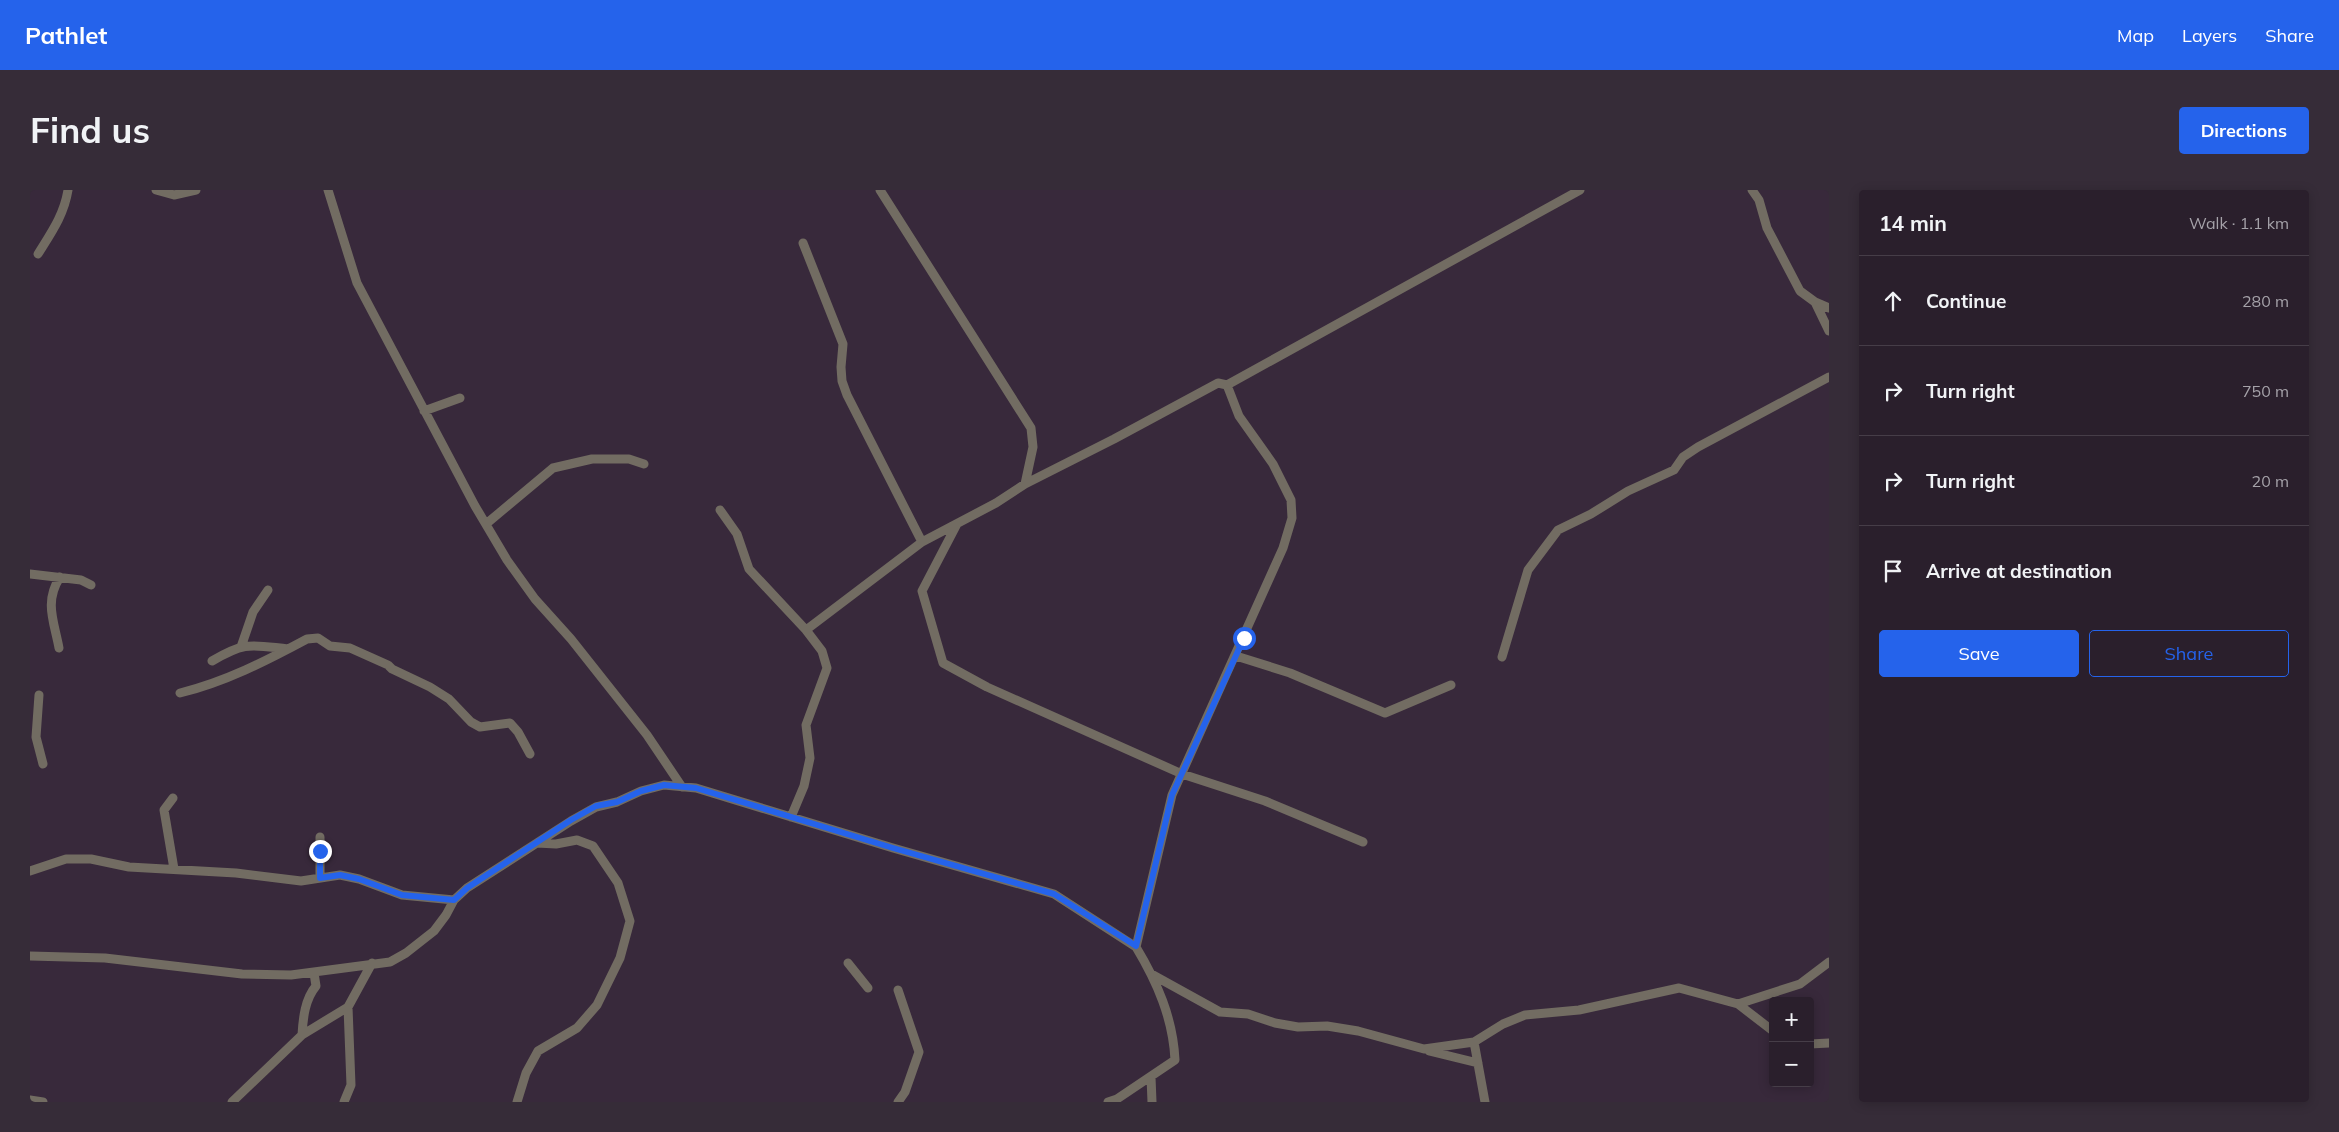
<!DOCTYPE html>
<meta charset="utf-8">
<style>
body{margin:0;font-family:Mulish,sans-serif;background:#362c38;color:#f1f3f6}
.controls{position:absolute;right:15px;bottom:15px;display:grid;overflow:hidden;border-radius:5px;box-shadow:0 2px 12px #0003}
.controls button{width:45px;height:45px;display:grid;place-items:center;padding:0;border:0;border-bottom:1px solid #463d48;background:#2a1f2c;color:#f1f3f6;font:25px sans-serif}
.stop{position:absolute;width:15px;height:15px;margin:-11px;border:4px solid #2563eb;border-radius:50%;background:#fff}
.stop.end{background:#2563eb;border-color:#fff;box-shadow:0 1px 5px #0008}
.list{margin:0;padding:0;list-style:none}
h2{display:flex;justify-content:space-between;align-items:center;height:65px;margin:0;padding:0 20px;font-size:21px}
h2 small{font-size:16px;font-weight:400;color:#a5a2a9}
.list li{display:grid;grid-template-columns:32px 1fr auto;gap:15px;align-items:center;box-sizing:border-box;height:90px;padding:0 20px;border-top:1px solid #463d48}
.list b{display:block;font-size:19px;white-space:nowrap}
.list em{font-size:16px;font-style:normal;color:#a5a2a9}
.actions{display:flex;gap:10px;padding:15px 20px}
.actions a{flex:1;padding:11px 0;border:1px solid #2563eb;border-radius:5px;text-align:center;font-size:18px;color:#2563eb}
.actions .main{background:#2563eb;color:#fff}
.icon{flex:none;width:28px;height:28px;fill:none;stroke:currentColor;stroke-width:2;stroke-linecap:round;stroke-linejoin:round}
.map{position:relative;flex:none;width:1799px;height:912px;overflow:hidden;border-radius:5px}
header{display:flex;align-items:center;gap:30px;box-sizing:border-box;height:70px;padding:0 25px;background:#2563eb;color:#fff}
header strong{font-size:24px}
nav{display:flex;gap:28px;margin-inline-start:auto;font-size:18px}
.intro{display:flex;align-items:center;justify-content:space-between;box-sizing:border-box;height:120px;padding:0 30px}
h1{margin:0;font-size:35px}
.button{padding:12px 22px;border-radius:5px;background:#2563eb;color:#fff;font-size:18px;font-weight:700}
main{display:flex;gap:30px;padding:0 30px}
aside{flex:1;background:#2a1f2c;border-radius:5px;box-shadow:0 2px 12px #0003}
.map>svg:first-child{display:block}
</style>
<header>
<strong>Pathlet</strong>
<nav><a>Map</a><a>Layers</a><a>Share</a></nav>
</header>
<div class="intro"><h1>Find us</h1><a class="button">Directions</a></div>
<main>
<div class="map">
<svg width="1799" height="912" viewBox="0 0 1799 912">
<rect width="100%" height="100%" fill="#38293b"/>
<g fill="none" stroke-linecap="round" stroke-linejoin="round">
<path stroke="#726c62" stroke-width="9" d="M126 0 144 5 166 0
M298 0 327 93 445 316 477 370 505 409 541 449 617 545 652 597
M850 0 1001 238 1003 257 995 294
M1722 0 1729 10 1737 38 1770 101 1785 112 1799 118
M773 53 813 154 811 177 812 191 817 205 892 352
M8 64C21 43 34 25 38 0
M1785 112 1799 141
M394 221 430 208
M690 320 707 344 719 379 776 440
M456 334 523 278 562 269H599L614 274
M927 334 892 401 913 473 957 497 1152 584 1235 611 1333 652
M0 384 51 390 61 395
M211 457 223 422 238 400
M29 458C24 431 14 412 30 387
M1206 466 1260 483 1355 523 1421 495
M1472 467 1498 380 1528 340 1561 324 1598 301 1644 280 1653 267 1668 257 1799 187
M182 471C216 451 221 455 258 459
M150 503C195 492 236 471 277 449L288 448 300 456 320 458 358 475 362 479 400 497 419 509 441 532 450 537 480 533 488 542 500 564
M9 505 6 547 13 574
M143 608 134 620 144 679
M761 627 774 596 780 568 776 535 797 478 792 461 776 440 892 352 966 313 995 294 1084 249 1188 193 1197 195
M290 647V688
M0 681 36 669H61L99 677 206 683 271 691 310 685 329 689 372 705 424 710
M0 766 75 768 212 784 261 785 360 772 376 763 404 741 416 725 424 710 437 698 541 631 566 617 587 612 611 601 634 595 666 598 863 658 1024 704 1106 757
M818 773 838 798
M1123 785 1190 822 1218 824 1245 833 1268 837 1297 836 1328 841 1394 859 1444 852 1473 834 1495 825 1549 820 1649 798 1708 814 1743 841
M1708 814 1770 794 1799 772
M272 845C273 828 275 809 286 796L284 783
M1444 852 1455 912
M1780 854 1799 853
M1399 861 1448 873
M1121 887 1122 912
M0 910 13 912
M202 912 272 845 318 817
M314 912 321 895 318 817 342 773
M487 912 496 883 508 861 547 838 567 815 590 768 600 731 588 693 563 656 547 650 526 654 507 653
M868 912 875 902 889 862 868 800
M1078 912 1087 909 1145 870C1143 828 1127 792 1106 757L1142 605 1253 358 1262 328 1261 310 1243 274 1209 226 1197 195 1550 0"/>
</g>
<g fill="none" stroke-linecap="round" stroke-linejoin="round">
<path stroke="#2563eb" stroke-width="6" d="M290 661V688L310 685 329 689 372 705 424 710 437 698 541 630 566 616 587 612 611 601 634 595 666 598 863 658 1024 704 1106 756 1142 605 1214 448"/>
</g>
</svg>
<div class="controls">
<button>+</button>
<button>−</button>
</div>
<div class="stop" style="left:1214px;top:448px"></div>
<div class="stop end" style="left:290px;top:661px"></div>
</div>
<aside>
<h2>14 min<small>Walk · 1.1 km</small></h2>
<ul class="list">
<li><svg class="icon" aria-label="ahead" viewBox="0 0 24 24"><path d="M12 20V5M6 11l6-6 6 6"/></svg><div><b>Continue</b></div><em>280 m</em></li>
<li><svg class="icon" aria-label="right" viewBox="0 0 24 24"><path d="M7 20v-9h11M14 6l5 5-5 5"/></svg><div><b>Turn right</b></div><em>750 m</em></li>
<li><svg class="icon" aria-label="right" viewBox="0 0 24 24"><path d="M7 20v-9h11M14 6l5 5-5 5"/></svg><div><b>Turn right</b></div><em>20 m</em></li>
<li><svg class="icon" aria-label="arrive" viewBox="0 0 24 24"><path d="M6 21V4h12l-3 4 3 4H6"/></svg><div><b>Arrive at destination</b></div></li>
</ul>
<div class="actions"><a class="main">Save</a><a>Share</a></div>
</aside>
</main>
